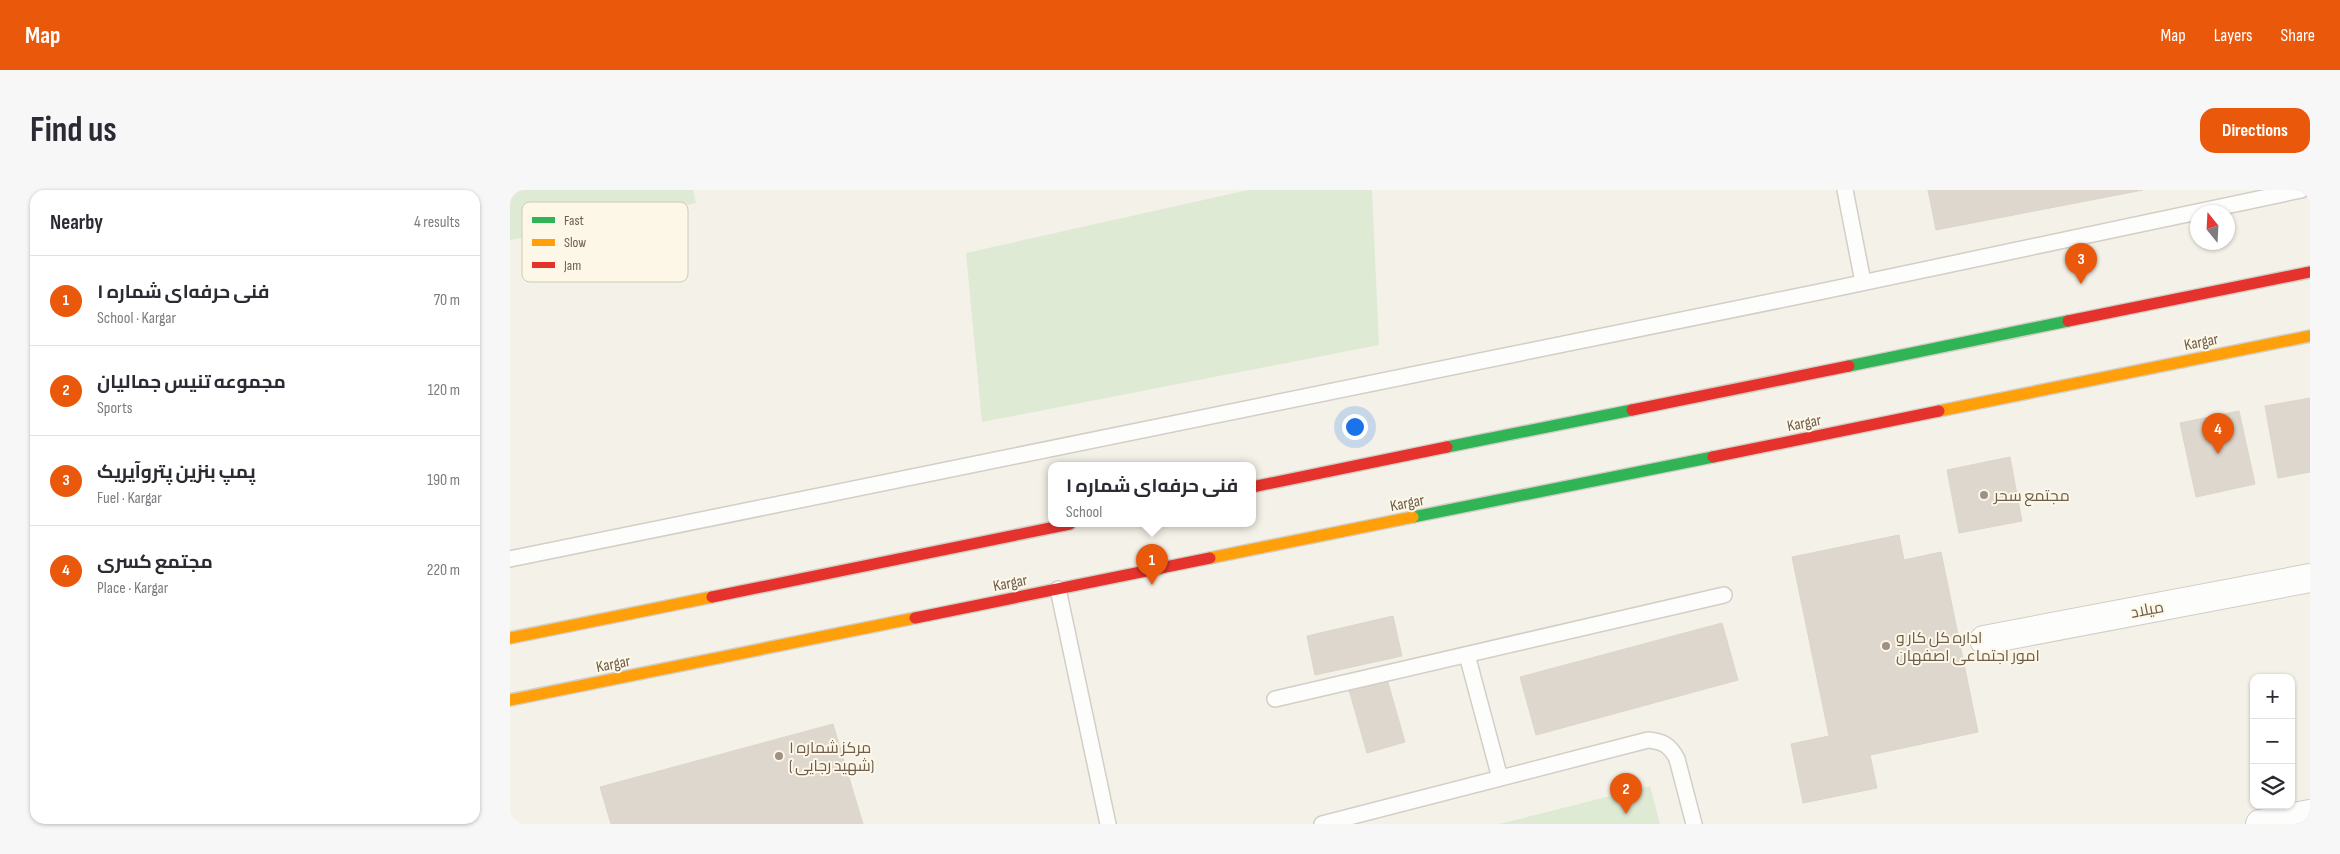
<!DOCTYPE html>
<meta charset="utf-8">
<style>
body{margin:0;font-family:"Sofia Sans Condensed",Cairo,sans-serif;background:#f7f7f7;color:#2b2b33}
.controls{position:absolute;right:15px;bottom:15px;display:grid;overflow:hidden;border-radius:10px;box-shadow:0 1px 4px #0004}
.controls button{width:45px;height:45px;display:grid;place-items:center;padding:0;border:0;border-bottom:1px solid #e1e1e2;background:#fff;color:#2b2b33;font:25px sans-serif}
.compass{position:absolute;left:1680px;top:15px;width:45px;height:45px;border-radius:50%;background:#fff;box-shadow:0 1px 4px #0004;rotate:342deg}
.you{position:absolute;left:844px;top:236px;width:18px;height:18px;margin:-12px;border:4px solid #fff;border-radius:50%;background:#1a73e8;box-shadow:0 0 0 8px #1a73e833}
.badge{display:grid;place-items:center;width:32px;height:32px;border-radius:50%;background:#ea580c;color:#fff;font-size:16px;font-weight:700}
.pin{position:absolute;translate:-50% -41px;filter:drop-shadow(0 1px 2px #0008)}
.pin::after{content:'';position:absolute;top:26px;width:18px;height:15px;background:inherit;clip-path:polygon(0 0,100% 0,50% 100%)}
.popup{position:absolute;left:538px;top:272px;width:208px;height:65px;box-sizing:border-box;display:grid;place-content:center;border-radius:10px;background:#fff;filter:drop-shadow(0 1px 4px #0005);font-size:16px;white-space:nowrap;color:#7c7c81}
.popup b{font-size:19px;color:#2b2b33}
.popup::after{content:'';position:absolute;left:50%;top:100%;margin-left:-10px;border:10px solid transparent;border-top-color:#fff}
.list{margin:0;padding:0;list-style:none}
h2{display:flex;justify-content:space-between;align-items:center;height:65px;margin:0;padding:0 20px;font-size:21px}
h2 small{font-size:16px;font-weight:400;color:#7c7c81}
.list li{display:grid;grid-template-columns:32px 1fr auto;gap:15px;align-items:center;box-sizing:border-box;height:90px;padding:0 20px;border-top:1px solid #e1e1e2}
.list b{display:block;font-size:19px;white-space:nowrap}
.list p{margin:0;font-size:16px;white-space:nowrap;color:#7c7c81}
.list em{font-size:16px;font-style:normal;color:#7c7c81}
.icon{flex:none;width:28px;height:28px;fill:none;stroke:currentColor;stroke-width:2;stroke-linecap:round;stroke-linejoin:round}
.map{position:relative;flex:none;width:1800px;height:634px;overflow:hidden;border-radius:15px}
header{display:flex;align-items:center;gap:30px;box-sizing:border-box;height:70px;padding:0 25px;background:#ea580c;color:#fff}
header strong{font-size:24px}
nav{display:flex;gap:28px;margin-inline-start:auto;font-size:18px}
.intro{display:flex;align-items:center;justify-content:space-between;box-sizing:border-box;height:120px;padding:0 30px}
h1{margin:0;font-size:35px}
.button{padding:12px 22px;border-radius:15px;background:#ea580c;color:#fff;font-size:18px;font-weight:700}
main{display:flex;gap:30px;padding:0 30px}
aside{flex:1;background:#fff;border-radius:15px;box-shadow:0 1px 4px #0004}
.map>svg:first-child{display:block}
</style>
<header>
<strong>Map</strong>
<nav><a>Map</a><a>Layers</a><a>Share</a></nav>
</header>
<div class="intro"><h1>Find us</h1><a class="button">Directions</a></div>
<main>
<aside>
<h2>Nearby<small>4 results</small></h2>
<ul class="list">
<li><span class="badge">1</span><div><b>فنی حرفه‌ای شماره ۱</b><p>School · Kargar</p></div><em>70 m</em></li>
<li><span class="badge">2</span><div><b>مجموعه تنیس جمالیان</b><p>Sports</p></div><em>120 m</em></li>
<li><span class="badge">3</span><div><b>پمپ بنزین پتروآیریک</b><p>Fuel · Kargar</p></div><em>190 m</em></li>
<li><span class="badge">4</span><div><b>مجتمع کسری</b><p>Place · Kargar</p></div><em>220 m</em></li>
</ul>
</aside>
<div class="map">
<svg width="1800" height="634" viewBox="0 0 1800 634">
<rect width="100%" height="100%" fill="#f4f1e8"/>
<path fill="#deead4" d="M0 0H183L186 13 0 50Z
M738 0H862L869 155 472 232 456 63Z
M1140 596 1150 634H989Z"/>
<path fill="#ddd7ce" stroke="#dcd5cb" d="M1418 0H1633L1426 40Z
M1800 208V282L1768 288 1755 216Z
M1729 221 1745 294 1686 307 1670 233Z
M1500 267 1512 331 1449 343 1437 280Z
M1389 345 1394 370 1431 362 1468 542 1360 565 1367 598 1293 613 1281 554 1319 546 1282 367Z
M883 426 892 466 805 485 797 446Z
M1212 433 1228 490 1026 545 1010 487Z
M877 489 895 552 857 563 839 500Z
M323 534 353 634H101L90 597Z"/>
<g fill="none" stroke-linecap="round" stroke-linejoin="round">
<defs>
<path id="lane" d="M1335 0 1353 92
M0 369 1309 102 1791 0
M548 399 598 634
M957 465 990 588
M765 509 1214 405
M812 634 1138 550C1152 551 1160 555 1167 569L1184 634"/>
<path id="street" d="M1474 450 1800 388
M1750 634 1800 624"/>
<path id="fast" d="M1339 176 1558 131
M937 257 1122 220
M903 327 1203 267"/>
<path id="slow" d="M1429 221 1800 146
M700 368 903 327
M0 448 202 407
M0 510 405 428"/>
<path id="jam" d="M1558 131 1800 82
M1122 220 1339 176
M1203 267 1429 221
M742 297 937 257
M202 407 560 334
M405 428 700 368"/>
</defs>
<use href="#lane" stroke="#d3cec6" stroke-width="18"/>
<use href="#street" stroke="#d3cec6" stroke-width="30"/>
<use href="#fast" stroke="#d3cec6" stroke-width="14"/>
<use href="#slow" stroke="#d3cec6" stroke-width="14"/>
<use href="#jam" stroke="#d3cec6" stroke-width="14"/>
<use href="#lane" stroke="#fdfdfc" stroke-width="15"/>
<use href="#street" stroke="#fdfdfc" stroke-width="28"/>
<use href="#fast" stroke="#30b455" stroke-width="11"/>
<use href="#slow" stroke="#ff9f0a" stroke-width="11"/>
<use href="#jam" stroke="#e5322d" stroke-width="11"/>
</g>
<g fill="#9d9183" stroke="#fdf7e8" stroke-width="2">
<circle cx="1474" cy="305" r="5"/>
<circle cx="1376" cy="456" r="5"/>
<circle cx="269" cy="566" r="5"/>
</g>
<g text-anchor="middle" stroke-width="4" stroke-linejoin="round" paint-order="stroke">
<g font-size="16" fill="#6e5d4c" stroke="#fdf7e8">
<text transform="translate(1691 151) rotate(-11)" y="6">Kargar</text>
<text transform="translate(1294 232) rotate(-11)" y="6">Kargar</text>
<text transform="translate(897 312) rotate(-11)" y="6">Kargar</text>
<text transform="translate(500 392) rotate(-11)" y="6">Kargar</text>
<text transform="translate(1637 419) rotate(-11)" y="6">میلاد</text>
<text transform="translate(103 473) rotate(-11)" y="6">Kargar</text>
</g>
<g font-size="16" fill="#6e5d4c" stroke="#fdf7e8" text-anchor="start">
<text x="1484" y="311">مجتمع سحر</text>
<text x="1386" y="453">اداره کل کار و<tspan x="1386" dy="18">امور اجتماعی اصفهان</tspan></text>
<text x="279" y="563">مرکز شماره ۱<tspan x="279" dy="18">( شهید رجایی)</tspan></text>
</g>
</g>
<rect x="12" y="12" width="166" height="80" rx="8" fill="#fdf7e8" stroke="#d2c9b9" stroke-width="1"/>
<rect x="22" y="27" width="23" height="6" fill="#30b455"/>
<rect x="22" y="49" width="23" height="7" fill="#ff9f0a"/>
<rect x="22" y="72" width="23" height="6" fill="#e5322d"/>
<g font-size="14" fill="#6e5d4c">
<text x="54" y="35">Fast</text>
<text x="54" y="57">Slow</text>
<text x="54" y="80">Jam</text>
</g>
</svg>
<div class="controls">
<button>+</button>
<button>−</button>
<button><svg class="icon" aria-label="layers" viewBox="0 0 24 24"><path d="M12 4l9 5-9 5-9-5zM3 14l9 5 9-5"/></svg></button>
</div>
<svg class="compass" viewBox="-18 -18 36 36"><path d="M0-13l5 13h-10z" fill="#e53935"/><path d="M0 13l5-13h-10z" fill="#7c7c81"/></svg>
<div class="you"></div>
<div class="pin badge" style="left:642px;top:395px">1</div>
<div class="popup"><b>فنی حرفه‌ای شماره ۱</b>School</div>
<div class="pin badge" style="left:1116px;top:624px">2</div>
<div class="pin badge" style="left:1571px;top:94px">3</div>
<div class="pin badge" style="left:1708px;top:264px">4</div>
</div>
</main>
